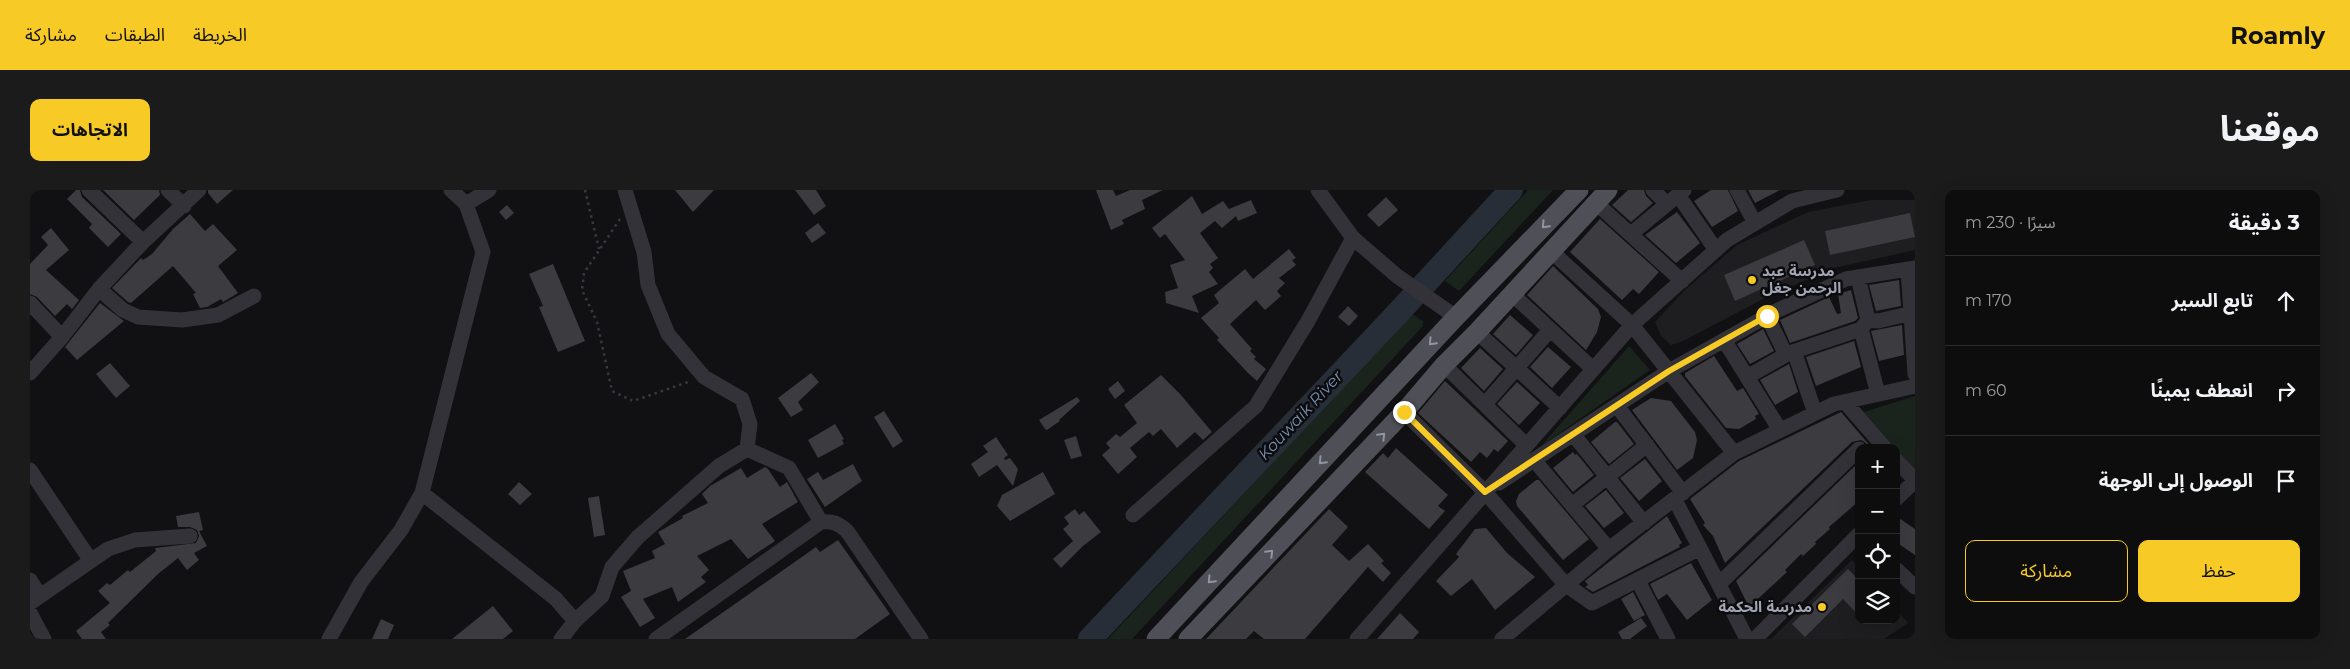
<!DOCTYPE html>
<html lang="ar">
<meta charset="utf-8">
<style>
body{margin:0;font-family:Montserrat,"Noto Sans Arabic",sans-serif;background:#1b1b1c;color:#f1f3f6;direction:rtl}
.controls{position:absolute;right:15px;bottom:15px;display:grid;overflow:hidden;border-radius:10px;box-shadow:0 5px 20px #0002}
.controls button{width:45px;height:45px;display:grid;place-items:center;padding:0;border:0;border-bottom:1px solid #2d2d2e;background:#0d0d0e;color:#f1f3f6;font:25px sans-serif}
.stop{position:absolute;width:15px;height:15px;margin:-11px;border:4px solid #f7ca25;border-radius:50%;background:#fff}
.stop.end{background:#f7ca25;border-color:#fff;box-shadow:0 1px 5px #0008}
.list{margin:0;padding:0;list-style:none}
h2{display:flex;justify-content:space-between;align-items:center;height:65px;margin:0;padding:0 20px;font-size:21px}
h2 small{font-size:16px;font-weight:400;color:#9a9c9e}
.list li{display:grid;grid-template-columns:32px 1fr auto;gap:15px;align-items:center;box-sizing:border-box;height:90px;padding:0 20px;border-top:1px solid #2d2d2e}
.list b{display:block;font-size:19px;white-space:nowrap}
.list em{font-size:16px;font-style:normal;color:#9a9c9e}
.actions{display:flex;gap:10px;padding:15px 20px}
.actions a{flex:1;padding:11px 0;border:1px solid #f7ca25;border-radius:10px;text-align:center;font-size:18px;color:#f7ca25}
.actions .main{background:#f7ca25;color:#111}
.icon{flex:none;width:28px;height:28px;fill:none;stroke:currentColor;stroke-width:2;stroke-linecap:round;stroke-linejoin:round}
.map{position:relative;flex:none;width:1885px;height:449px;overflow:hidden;direction:ltr;border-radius:10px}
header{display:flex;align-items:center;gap:30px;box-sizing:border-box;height:70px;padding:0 25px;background:#f7ca25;color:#111}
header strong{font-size:24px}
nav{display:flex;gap:28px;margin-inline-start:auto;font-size:18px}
.intro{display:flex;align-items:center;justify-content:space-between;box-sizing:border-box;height:120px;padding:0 30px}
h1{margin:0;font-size:35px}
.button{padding:12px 22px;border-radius:10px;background:#f7ca25;color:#111;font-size:18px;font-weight:700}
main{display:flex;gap:30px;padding:0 30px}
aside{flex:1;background:#0d0d0e;border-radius:10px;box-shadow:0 5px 20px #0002}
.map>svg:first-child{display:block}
</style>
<header>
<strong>Roamly</strong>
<nav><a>الخريطة</a><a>الطبقات</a><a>مشاركة</a></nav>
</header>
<div class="intro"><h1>موقعنا</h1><a class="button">الاتجاهات</a></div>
<main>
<aside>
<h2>3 دقيقة<small>سيرًا · 230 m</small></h2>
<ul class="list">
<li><svg class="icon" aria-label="ahead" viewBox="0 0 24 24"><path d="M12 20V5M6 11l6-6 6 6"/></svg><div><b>تابع السير</b></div><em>170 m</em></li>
<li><svg class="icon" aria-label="right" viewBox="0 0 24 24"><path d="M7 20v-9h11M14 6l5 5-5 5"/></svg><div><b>انعطف يمينًا</b></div><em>60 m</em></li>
<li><svg class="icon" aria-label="arrive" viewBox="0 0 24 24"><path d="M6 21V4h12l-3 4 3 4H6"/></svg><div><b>الوصول إلى الوجهة</b></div></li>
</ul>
<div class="actions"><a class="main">حفظ</a><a>مشاركة</a></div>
</aside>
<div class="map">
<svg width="1885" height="449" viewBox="0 0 1885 449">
<rect width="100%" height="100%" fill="#111113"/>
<path fill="#1e1d20" d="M1841 10H1885V60L1804 78 1737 107 1653 151 1641 155 1631 146 1625 132 1656 99 1707 55 1778 22Z
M1822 370 1829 378V430H1866V420L1878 433 1854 449H1741Z"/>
<path fill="#1b231d" d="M1498 0H1523L1429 101 1415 91Z
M1382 124 1393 131V136L1102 449H1078Z
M1599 156 1620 180 1511 256Z
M1885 206V280H1884L1834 222Z"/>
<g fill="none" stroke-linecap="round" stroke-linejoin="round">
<path stroke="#272e37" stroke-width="24" d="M1060 449 1367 124 1481 0"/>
</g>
<path fill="#3b3b40" d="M46 0H50L52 7 91 44 78 57 59 38 62 34 37 9Z
M73 0H129L130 5 104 30Z
M178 0H203L187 14 178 3Z
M645 0H684L663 22Z
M765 0H786L796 16 784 25Z
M1066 0H1083L1086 6 1100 0H1133L1112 10 1115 19 1092 30 1094 34 1081 40Z
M1598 0H1614L1616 6 1623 13 1601 32 1582 15Z
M1681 0H1698L1708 21 1682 37 1664 11Z
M1718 0H1750L1725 13Z
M1162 6 1172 24 1193 11 1199 19 1221 10 1227 23 1208 31 1206 26 1192 38 1185 31 1170 43 1188 68 1180 74 1183 78 1179 82 1188 94 1162 106 1169 123 1136 113 1135 102 1148 98 1140 75 1155 70 1135 44 1130 48 1122 38Z
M1356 7 1368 20 1349 37 1337 25Z
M477 15 484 23 476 30 469 22Z
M1647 22 1670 53 1646 73 1615 45Z
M1880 23 1885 47 1800 65 1795 41Z
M160 24 175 41 183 34 207 60 188 76 208 103 193 112 191 109 177 117 170 118 163 104 166 103 143 76 101 113 98 112 82 98 111 68 113 70 122 64 143 39Z
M1570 29 1629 82 1609 104 1603 99 1592 110 1540 62Z
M788 33 796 43 782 53 775 43Z
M21 38 39 60 16 80 49 110 42 119 37 114 25 126 7 107 0 104V74L18 55 11 47Z
M1774 50 1785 75 1705 111 1694 85Z
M1259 59 1266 68 1262 70 1266 75 1249 88 1255 93 1247 101 1251 106 1235 120 1226 110 1200 134 1222 159 1220 161 1226 167 1224 169 1236 179 1227 191 1218 183 1187 150 1189 148 1171 128 1189 113 1184 105 1215 79 1223 89Z
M523 74 555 151 528 162 509 117 513 116 499 84Z
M1523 76 1568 119 1571 127 1567 142 1556 160 1497 105Z
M1869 90 1871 116 1846 121 1839 95Z
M1821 100 1828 128 1825 131 1760 153 1750 130 1799 107 1807 124 1811 123 1808 104Z
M70 113 94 131 47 170 35 157Z
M1318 116 1328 126 1319 136 1308 127Z
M1480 125 1503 145 1486 165 1463 144Z
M1872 135 1874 165 1849 171 1841 141Z
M1733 139 1744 161 1720 174 1707 154Z
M1824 151 1831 177 1786 196 1776 167Z
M1518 157 1541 177 1522 198 1500 177Z
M1450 158 1473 179 1454 201 1431 178Z
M1684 166 1707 201 1713 198 1729 224 1725 226 1726 229 1709 239 1696 238 1655 186V183Z
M80 173 100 196 86 208 66 184Z
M1759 174 1768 202 1745 215 1730 190Z
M781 183 789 192 768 212 773 220 761 227 748 208Z
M1131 185 1150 204 1182 242 1173 250 1165 242 1147 258 1131 239 1123 246 1119 242 1100 258 1107 267 1088 284 1072 265 1080 258 1076 253 1086 244 1090 247 1107 233 1094 215Z
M1088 191 1095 201 1085 209 1078 199Z
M1415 191 1478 251 1468 262 1464 259 1457 268 1450 262 1441 272 1388 223Z
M1487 192 1510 213 1489 235 1467 214Z
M1047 207 1050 211 1029 230 1030 231 1017 240 1015 239 1009 230Z
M1621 208 1641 211 1665 242 1667 250 1663 268 1647 280 1602 220Z
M854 221 873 251 863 258 844 227Z
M1811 222 1842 258H1838L1836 253 1831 250 1822 252 1695 373 1683 346 1673 335 1675 333 1660 309 1709 271Z
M1585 232H1587L1604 254 1579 274 1561 252Z
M805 234 814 249 812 250 814 254 788 268 778 250Z
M1046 246 1052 266 1041 269 1034 250Z
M966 247 978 265 974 268 975 270 980 268 988 279 983 296 967 275 949 287 941 274 958 262 953 256Z
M1366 258 1418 305 1408 316 1415 321 1399 339 1335 282 1353 263 1358 268Z
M1543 262 1545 265 1547 264 1564 285 1543 302 1523 278Z
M1615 269 1632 291 1609 311 1590 288Z
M1829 272V311L1799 337 1800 339 1785 352 1786 354 1773 366 1771 364 1755 380 1757 382 1719 417 1706 391Z
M823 274 832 291 795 317 777 289 788 282 793 290Z
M735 277 738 279 750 297 757 292 768 312 732 334 745 351 718 369 701 349 667 366 679 380 671 387 676 392 648 412 642 397 613 409 625 428 610 437 591 407 601 401 593 381 625 368 622 361 635 354 628 342 653 328 652 326 678 313 672 304 680 296 711 278 717 288Z
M1013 282 1025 304 980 331 967 316 972 305Z
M1506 290H1509L1559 349 1533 370 1487 316 1486 311 1489 304Z
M489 292 502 304 490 315 478 304Z
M1576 300 1594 323 1574 338 1555 316Z
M569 306 575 345 564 347 558 308Z
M1045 319 1049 325 1054 321 1071 342 1053 356 1031 378 1023 369 1043 351 1033 339 1039 334 1034 327Z
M1299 319 1318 337 1302 355 1319 371 1338 354 1354 371 1351 373 1361 383 1353 392 1338 377 1275 449H1234L1224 441 1216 449H1176Z
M169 322 173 340 169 341 177 356 164 363 169 370 157 380 148 368 128 384 78 433 80 435 71 442 76 449H52L46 441 80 413 68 401 77 393 80 395 98 380 100 382 126 361 125 358 166 353 169 346 167 340 160 337H148L146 326Z
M1637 326 1652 353 1649 355 1650 357 1563 402 1555 397 1558 395 1555 391Z
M1866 326 1885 339V365L1866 352Z
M1456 338 1477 363 1505 387 1465 420 1442 389 1421 406 1406 391 1429 367 1426 364 1445 339Z
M808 350 860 424 825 449H655L786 357 790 362Z
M1661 373 1682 410 1657 430 1637 404 1628 410 1620 394Z
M1818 379 1829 390V426L1813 409 1775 447 1762 434Z
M1603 402 1615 425 1604 431 1591 409Z
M463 416 483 441 473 449H422Z
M1370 423 1389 442 1383 449H1347Z
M1611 428 1617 436 1600 449H1592L1588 442Z
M351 429 364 435 358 449H342Z"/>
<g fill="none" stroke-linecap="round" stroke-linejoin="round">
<path stroke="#38393f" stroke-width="2.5" stroke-dasharray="2.5 4" stroke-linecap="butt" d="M555 0 569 59
M590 29 554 83 552 100 567 132 582 201 603 211 661 191"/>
<path stroke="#323238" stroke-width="15" d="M59 0 113 52
M138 0 154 16
M421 0 436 14
M459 0 436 14 453 62 392 303 526 409 545 431 531 449
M595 0 614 62 618 95 638 144 674 187 712 209 720 234 717 259 759 278 791 332
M1288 0 1323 48 1367 86 1426 127
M1623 0 1637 14
M1707 0 1725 33
M1648 5 1686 60
M1566 13 1652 91
M1601 44 1654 0
M1521 61 1602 135 1704 263
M1878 79 1885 184
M1828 87 1838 130
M69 99 93 120 108 127 152 130 188 125 224 106
M1482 104 1563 179
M0 113 32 147
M1737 126 1755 163 1765 164 1785 223
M1831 139 1848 204
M1447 142 1530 218
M1694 150 1750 240
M1414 175 1495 254
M0 183 32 147 69 99 113 52 169 0
M1717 187 1759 163 1831 139 1838 130 1848 131 1882 123
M1815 212 1855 258
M1455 214 1520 140
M1587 216 1653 303
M1374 222 1455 302 1535 394 1562 413 1670 358
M1543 244 1614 333
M1504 270 1579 359
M1866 270 1885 290
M0 280 61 371
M1469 293 1639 181 1746 121 1816 89 1885 78
M1866 309 1885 291
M1645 310 1717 449
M1542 315 1617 255
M1103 325 1226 216 1278 131 1323 48
M1866 379 1885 397
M0 390 10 406
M1608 391 1638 449
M1689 394 1829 259
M0 413 78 359 105 350 160 346
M0 423 14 449
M545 431 572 406 582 377 608 347 689 276 717 259
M299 449 331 392 371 340 392 303
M626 449 791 332C803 331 808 333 817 341L891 449
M1327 449 1602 135 1697 50 1762 11 1807 0
M1472 449 1579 359 1704 263 1804 214 1885 196
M1725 449 1829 344"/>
<path stroke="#4e4f57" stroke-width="19" d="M1126 449 1426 127 1549 0
M1158 449 1374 222 1414 175 1447 142 1578 0"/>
</g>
<defs><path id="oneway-chevron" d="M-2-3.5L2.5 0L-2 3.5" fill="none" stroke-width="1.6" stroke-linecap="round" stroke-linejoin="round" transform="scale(1.25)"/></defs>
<g stroke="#9194a1">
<use href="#oneway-chevron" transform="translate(1515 35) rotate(134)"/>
<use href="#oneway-chevron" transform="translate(1402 152) rotate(133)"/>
<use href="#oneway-chevron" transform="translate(1352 246) rotate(-46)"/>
<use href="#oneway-chevron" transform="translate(1292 271) rotate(133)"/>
<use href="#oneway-chevron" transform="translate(1240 363) rotate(-46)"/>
<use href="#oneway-chevron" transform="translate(1181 390) rotate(133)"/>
</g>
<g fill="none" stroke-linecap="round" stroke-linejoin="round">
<path stroke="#f7ca25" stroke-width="6" d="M1374 222 1455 302 1639 181 1737 126"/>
</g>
<g fill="#f7ca25" stroke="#0c0c0e" stroke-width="2">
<circle cx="1722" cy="90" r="5"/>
<circle cx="1792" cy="417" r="5"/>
</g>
<g text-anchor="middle" stroke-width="5" stroke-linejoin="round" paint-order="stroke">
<g font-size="15" font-weight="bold" fill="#a2a5b4" stroke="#0c0c0e" text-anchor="start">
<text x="1732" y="86">مدرسة عبد<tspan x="1732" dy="17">الرحمن جغل</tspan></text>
<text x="1782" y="422" text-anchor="end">مدرسة الحكمة</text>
</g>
<g font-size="16" font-style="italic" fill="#778fb1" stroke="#0c0c0e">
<text transform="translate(1270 225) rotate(-47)" y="6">Kouwaik River</text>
</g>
</g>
</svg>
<div class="controls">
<button>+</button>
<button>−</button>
<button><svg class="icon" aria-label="locate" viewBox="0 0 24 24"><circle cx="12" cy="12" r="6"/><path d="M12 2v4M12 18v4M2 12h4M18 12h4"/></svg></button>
<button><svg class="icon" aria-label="layers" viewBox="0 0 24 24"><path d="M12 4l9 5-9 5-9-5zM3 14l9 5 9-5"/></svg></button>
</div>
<div class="stop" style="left:1737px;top:126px"></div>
<div class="stop end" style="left:1374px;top:222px"></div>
</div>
</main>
